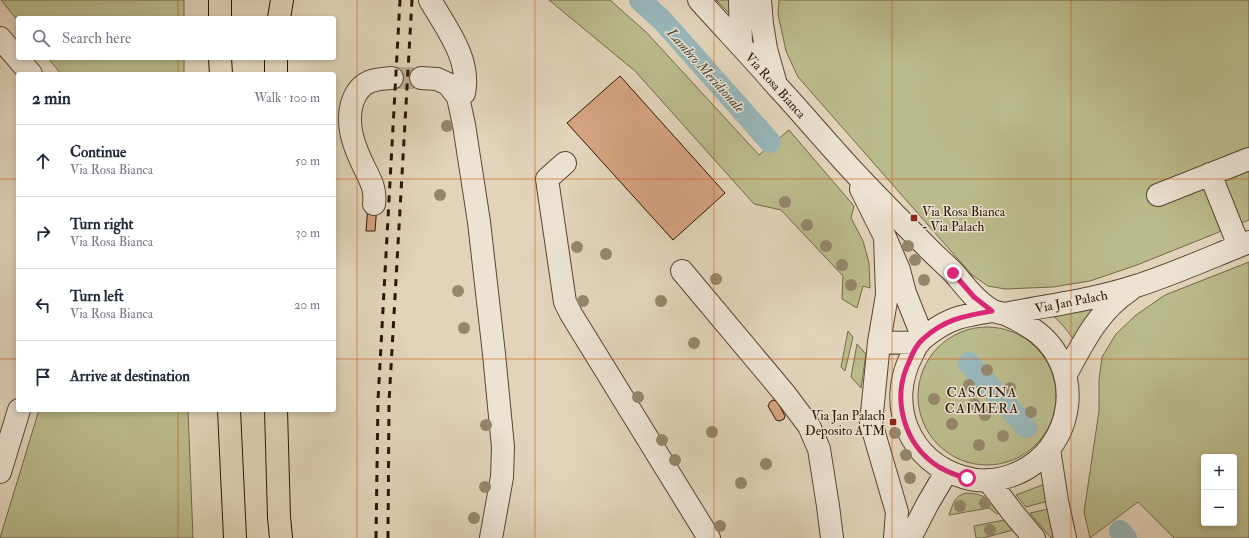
<!DOCTYPE html>
<meta charset="utf-8">
<style>
body{margin:0;font-family:"IM FELL Double Pica",serif;background:#f2f2f3;color:#1f2937}
.controls{position:absolute;right:12px;bottom:12px;display:grid;overflow:hidden;border-radius:4px;box-shadow:0 2px 6px #0003}
.controls button{width:36px;height:36px;display:grid;place-items:center;padding:0;border:0;border-bottom:1px solid #e0e1e3;background:#fff;color:#1f2937;font:20px sans-serif}
.stop{position:absolute;width:12px;height:12px;margin:-9px;border:3px solid #db2777;border-radius:50%;background:#fff}
.stop.end{background:#db2777;border-color:#fff;box-shadow:0 1px 4px #0008}
.list{margin:0;padding:0;list-style:none}
h2{display:flex;justify-content:space-between;align-items:center;height:52px;margin:0;padding:0 16px;font-size:17px}
h2 small{font-size:13px;font-weight:400;color:#747a83}
.list li{display:grid;grid-template-columns:26px 1fr auto;gap:12px;align-items:center;box-sizing:border-box;height:72px;padding:0 16px;border-top:1px solid #e0e1e3}
.list b{display:block;font-size:15px;white-space:nowrap}
.list p{margin:0;font-size:13px;white-space:nowrap;color:#747a83}
.list em{font-size:13px;font-style:normal;color:#747a83}
.icon{flex:none;width:22px;height:22px;fill:none;stroke:currentColor;stroke-width:2;stroke-linecap:round;stroke-linejoin:round}
.map{position:relative;flex:none;width:1249px;height:538px;overflow:hidden}
.search{position:absolute;background:#fff;box-shadow:0 2px 6px #0003;left:16px;top:16px;width:320px;height:44px;display:flex;align-items:center;gap:10px;box-sizing:border-box;padding:0 14px;border-radius:4px;color:#747a83;font-size:15px}
.panel{position:absolute;background:#fff;box-shadow:0 2px 6px #0003;left:16px;top:72px;width:320px;height:340px;border-radius:4px}
.map>svg:first-child{display:block}
</style>
<div class="map">
<svg width="1249" height="538" viewBox="0 0 1249 538">
<rect width="100%" height="100%" fill="#e2d4bb"/>
<filter id="stains"><feTurbulence type="fractalNoise" baseFrequency=".005" numOctaves="4"/><feColorMatrix values="0 0 0 0 .2 0 0 0 0 .09 0 0 0 0 .02 0 0 0 .5 -.17"/></filter>
<radialGradient id="worn" r=".72"><stop offset=".6" stop-color="#630" stop-opacity="0"/><stop offset="1" stop-color="#630" stop-opacity=".3"/></radialGradient>
<path fill="#babb8c" stroke="#726946" fill-rule="evenodd" d="M1 0H184V18H18V21Z
M549 0H610L646 32 759 155 789 130 854 206 851 218 863 241 869 263 870 288 863 286 857 308 842 299 843 276 781 210 754 204 635 71Z
M716 0H732V14L729 13Z
M779 0H1249V220L1137 265 1090 281 1053 287 1005 289 988 286 972 275 798 77 786 51 778 14Z
M48 58H184V74H61Z
M1249 262V538H1174L1138 502 1090 538 1084 512 1099 411V380L1102 357 1116 334 1136 315 1165 295ZM1204 457H1234V523H1204Z
M1101 304 1075 341 1065 328 1050 312Z
M918 396a69 69 0 1 1 138 0a69 69 0 1 1-138 0Z
M848 331 853 337 845 371 841 367Z
M857 344 866 354 861 388 851 377Z
M39 410H188L193 538H0Z
M1050 482 1052 500 1026 507 1016 495Z
M966 493C984 493 991 501 1004 512L997 514 989 508 949 515C953 504 954 496 966 493Z
M1053 508 1057 537 1051 538 1030 513Z
M1009 519 1017 529 983 538H976L974 526Z"/>
<g fill="none" stroke-linecap="round" stroke-linejoin="round">
<path stroke="#98b6b9" stroke-width="22" d="M640 0 662 20 770 142
M969 363 1026 427
M1120 531 1126 538"/>
</g>
<path fill="#d5a381" stroke="#2b1701" d="M620 76 725 193 673 240 567 123Z
M368 204H377L375 231H366Z
M773 400 777 401 785 416 784 419 780 421 776 420 768 406 770 402Z"/>
<g fill="none" stroke-linecap="round" stroke-linejoin="round">
<path stroke="#bdae96" stroke-width="22" stroke-dasharray="22 11" stroke-linecap="butt" d="M392 78H421"/>
<defs>
<path id="minor" d="M430 0C446 28 471 59 464 93L458 97
M699 0C724 28 751 56 776 85 802 113 827 143 853 171 878 198 904 224 930 250 938 258 946 265 954 273 965 286 976 301 991 310 995 312 1000 313 1005 314 1012 317 1020 321 1026 325 1089 360 1078 453 1010 476 995 481 978 482 963 477 909 462 886 404 912 355 914 351 916 346 919 342 922 339 926 336 930 333 951 317 966 315 992 311
M740 0 741 46
M760 0 762 24 766 49 775 81
M0 38 31 74
M421 78 437 79 448 84 458 97 464 125 479 222 494 354 503 447 502 477 491 538
M565 163 547 179 565 302 571 314 709 538
M1210 174 1239 246
M861 189 885 237 899 270 905 293 923 338
M1158 195 1249 159
M374 204C376 190 371 181 365 169 354 147 344 122 354 98 362 80 375 79 392 78
M885 237 887 295 879 342 871 423 897 512 895 538
M682 271 785 394 809 426 819 449 828 506 832 538
M1005 314C1049 305 1093 300 1136 286 1174 274 1211 257 1249 242
M879 342 919 343
M1065 376C1083 343 1098 311 1130 290
M1049 449 1057 501 1065 538
M0 472 19 410
M988 480 1013 513 1034 538
M910 538 928 503 947 471"/>
<path id="highway" d="M220 0V18
M279 18 282 0
M220 58 221 74
M276 74V58
M229 410 235 538
M276 410 279 517 281 538"/>
</defs>
<use href="#minor" stroke="#594630" stroke-width="24"/>
<use href="#highway" stroke="#2b1701" stroke-width="24"/>
<use href="#minor" stroke="#ece3d3" stroke-width="22"/>
<use href="#highway" stroke="#e2d4bb" stroke-width="22"/>
<path stroke="#2b1701" stroke-width="3" stroke-dasharray="7 7" stroke-linecap="butt" d="M376 538 378 400 400 0
M388 538 389 402 412 0"/>
</g>
<g fill="#95876c">
<circle cx="447" cy="126" r="6"/>
<circle cx="440" cy="195" r="6"/>
<circle cx="785" cy="202" r="6"/>
<circle cx="807" cy="225" r="6"/>
<circle cx="826" cy="246" r="6"/>
<circle cx="908" cy="246" r="6"/>
<circle cx="577" cy="247" r="6"/>
<circle cx="606" cy="254" r="6"/>
<circle cx="915" cy="260" r="6"/>
<circle cx="842" cy="265" r="6"/>
<circle cx="716" cy="279" r="6"/>
<circle cx="924" cy="280" r="6"/>
<circle cx="851" cy="285" r="6"/>
<circle cx="458" cy="291" r="6"/>
<circle cx="583" cy="301" r="6"/>
<circle cx="661" cy="301" r="6"/>
<circle cx="464" cy="328" r="6"/>
<circle cx="694" cy="343" r="6"/>
<circle cx="987" cy="370" r="6"/>
<circle cx="969" cy="385" r="6"/>
<circle cx="1010" cy="388" r="6"/>
<circle cx="638" cy="397" r="6"/>
<circle cx="934" cy="399" r="6"/>
<circle cx="974" cy="404" r="6"/>
<circle cx="1031" cy="412" r="6"/>
<circle cx="985" cy="415" r="6"/>
<circle cx="952" cy="424" r="6"/>
<circle cx="486" cy="425" r="6"/>
<circle cx="712" cy="432" r="6"/>
<circle cx="895" cy="433" r="6"/>
<circle cx="1003" cy="436" r="6"/>
<circle cx="662" cy="440" r="6"/>
<circle cx="979" cy="445" r="6"/>
<circle cx="906" cy="455" r="6"/>
<circle cx="675" cy="460" r="6"/>
<circle cx="766" cy="464" r="6"/>
<circle cx="910" cy="478" r="6"/>
<circle cx="741" cy="483" r="6"/>
<circle cx="485" cy="487" r="6"/>
<circle cx="985" cy="503" r="6"/>
<circle cx="960" cy="506" r="6"/>
<circle cx="474" cy="518" r="6"/>
<circle cx="720" cy="526" r="6"/>
<circle cx="990" cy="530" r="6"/>
</g>
<g fill="none" stroke-linecap="round" stroke-linejoin="round">
<path stroke="#db2777" stroke-width="5" d="M953 273 974 297 992 311C964 316 945 319 923 339 916 345 912 354 909 362 891 399 904 445 939 467 948 472 957 476 967 478"/>
</g>
<path fill="none" stroke="#cc4f0a" stroke-width="1" stroke-opacity="0.55" d="M178 0V18M357 0V538M535 0V538M714 0V538M892 0V538M1071 0V538M178 58V74M0 179H18M334 179H1249M0 359H18M334 359H1249M178 410V538"/>
<g fill="#8f2418" stroke="#ece3d3" stroke-width="1.5">
<rect x="910" y="214" width="8" height="8" rx="2"/>
<rect x="889" y="418" width="8" height="8" rx="2"/>
</g>
<g text-anchor="middle" stroke-width="3" stroke-linejoin="round" paint-order="stroke">
<g font-size="13" fill="#2b1701" stroke="#ece3d3">
<text transform="translate(776 85) rotate(48)" y="5">Via Rosa Bianca</text>
<text transform="translate(1071 301) rotate(-11)" y="5">Via Jan Palach</text>
</g>
<g font-size="13" fill="#2b1701" stroke="#ece3d3" text-anchor="start">
<text x="922" y="216">Via Rosa Bianca<tspan x="922" dy="15">- Via Palach</tspan></text>
<text x="885" y="420" text-anchor="end">Via Jan Palach<tspan x="885" dy="15">Deposito ATM</tspan></text>
</g>
<g font-size="14" font-style="italic" fill="#4c4738" stroke="#ece3d3">
<text transform="translate(706 70) rotate(48)" y="5">Lambro Meridionale</text>
</g>
<g font-size="14" letter-spacing="1" fill="#2b1701" stroke="#ece3d3">
<text x="982" y="397">CASCINA<tspan x="982" dy="16">CAIMERA</tspan></text>
</g>
</g>
<rect width="100%" height="100%" filter="url(#stains)"/>
<rect width="100%" height="100%" fill="url(#worn)"/>
</svg>
<div class="controls">
<button>+</button>
<button>−</button>
</div>
<div class="stop" style="left:967px;top:478px"></div>
<div class="stop end" style="left:953px;top:273px"></div>
<div class="search"><svg class="icon" aria-label="search" viewBox="0 0 24 24"><circle cx="10" cy="10" r="6"/><path d="M15 15l6 6"/></svg>Search here</div>
<section class="panel">
<h2>2 min<small>Walk · 100 m</small></h2>
<ul class="list">
<li><svg class="icon" aria-label="ahead" viewBox="0 0 24 24"><path d="M12 20V5M6 11l6-6 6 6"/></svg><div><b>Continue</b><p>Via Rosa Bianca</p></div><em>50 m</em></li>
<li><svg class="icon" aria-label="right" viewBox="0 0 24 24"><path d="M7 20v-9h11M14 6l5 5-5 5"/></svg><div><b>Turn right</b><p>Via Rosa Bianca</p></div><em>30 m</em></li>
<li><svg class="icon" aria-label="left" viewBox="0 0 24 24"><path d="M17 20v-9H6M10 6l-5 5 5 5"/></svg><div><b>Turn left</b><p>Via Rosa Bianca</p></div><em>20 m</em></li>
<li><svg class="icon" aria-label="arrive" viewBox="0 0 24 24"><path d="M6 21V4h12l-3 4 3 4H6"/></svg><div><b>Arrive at destination</b></div></li>
</ul>
</section>
</div>
